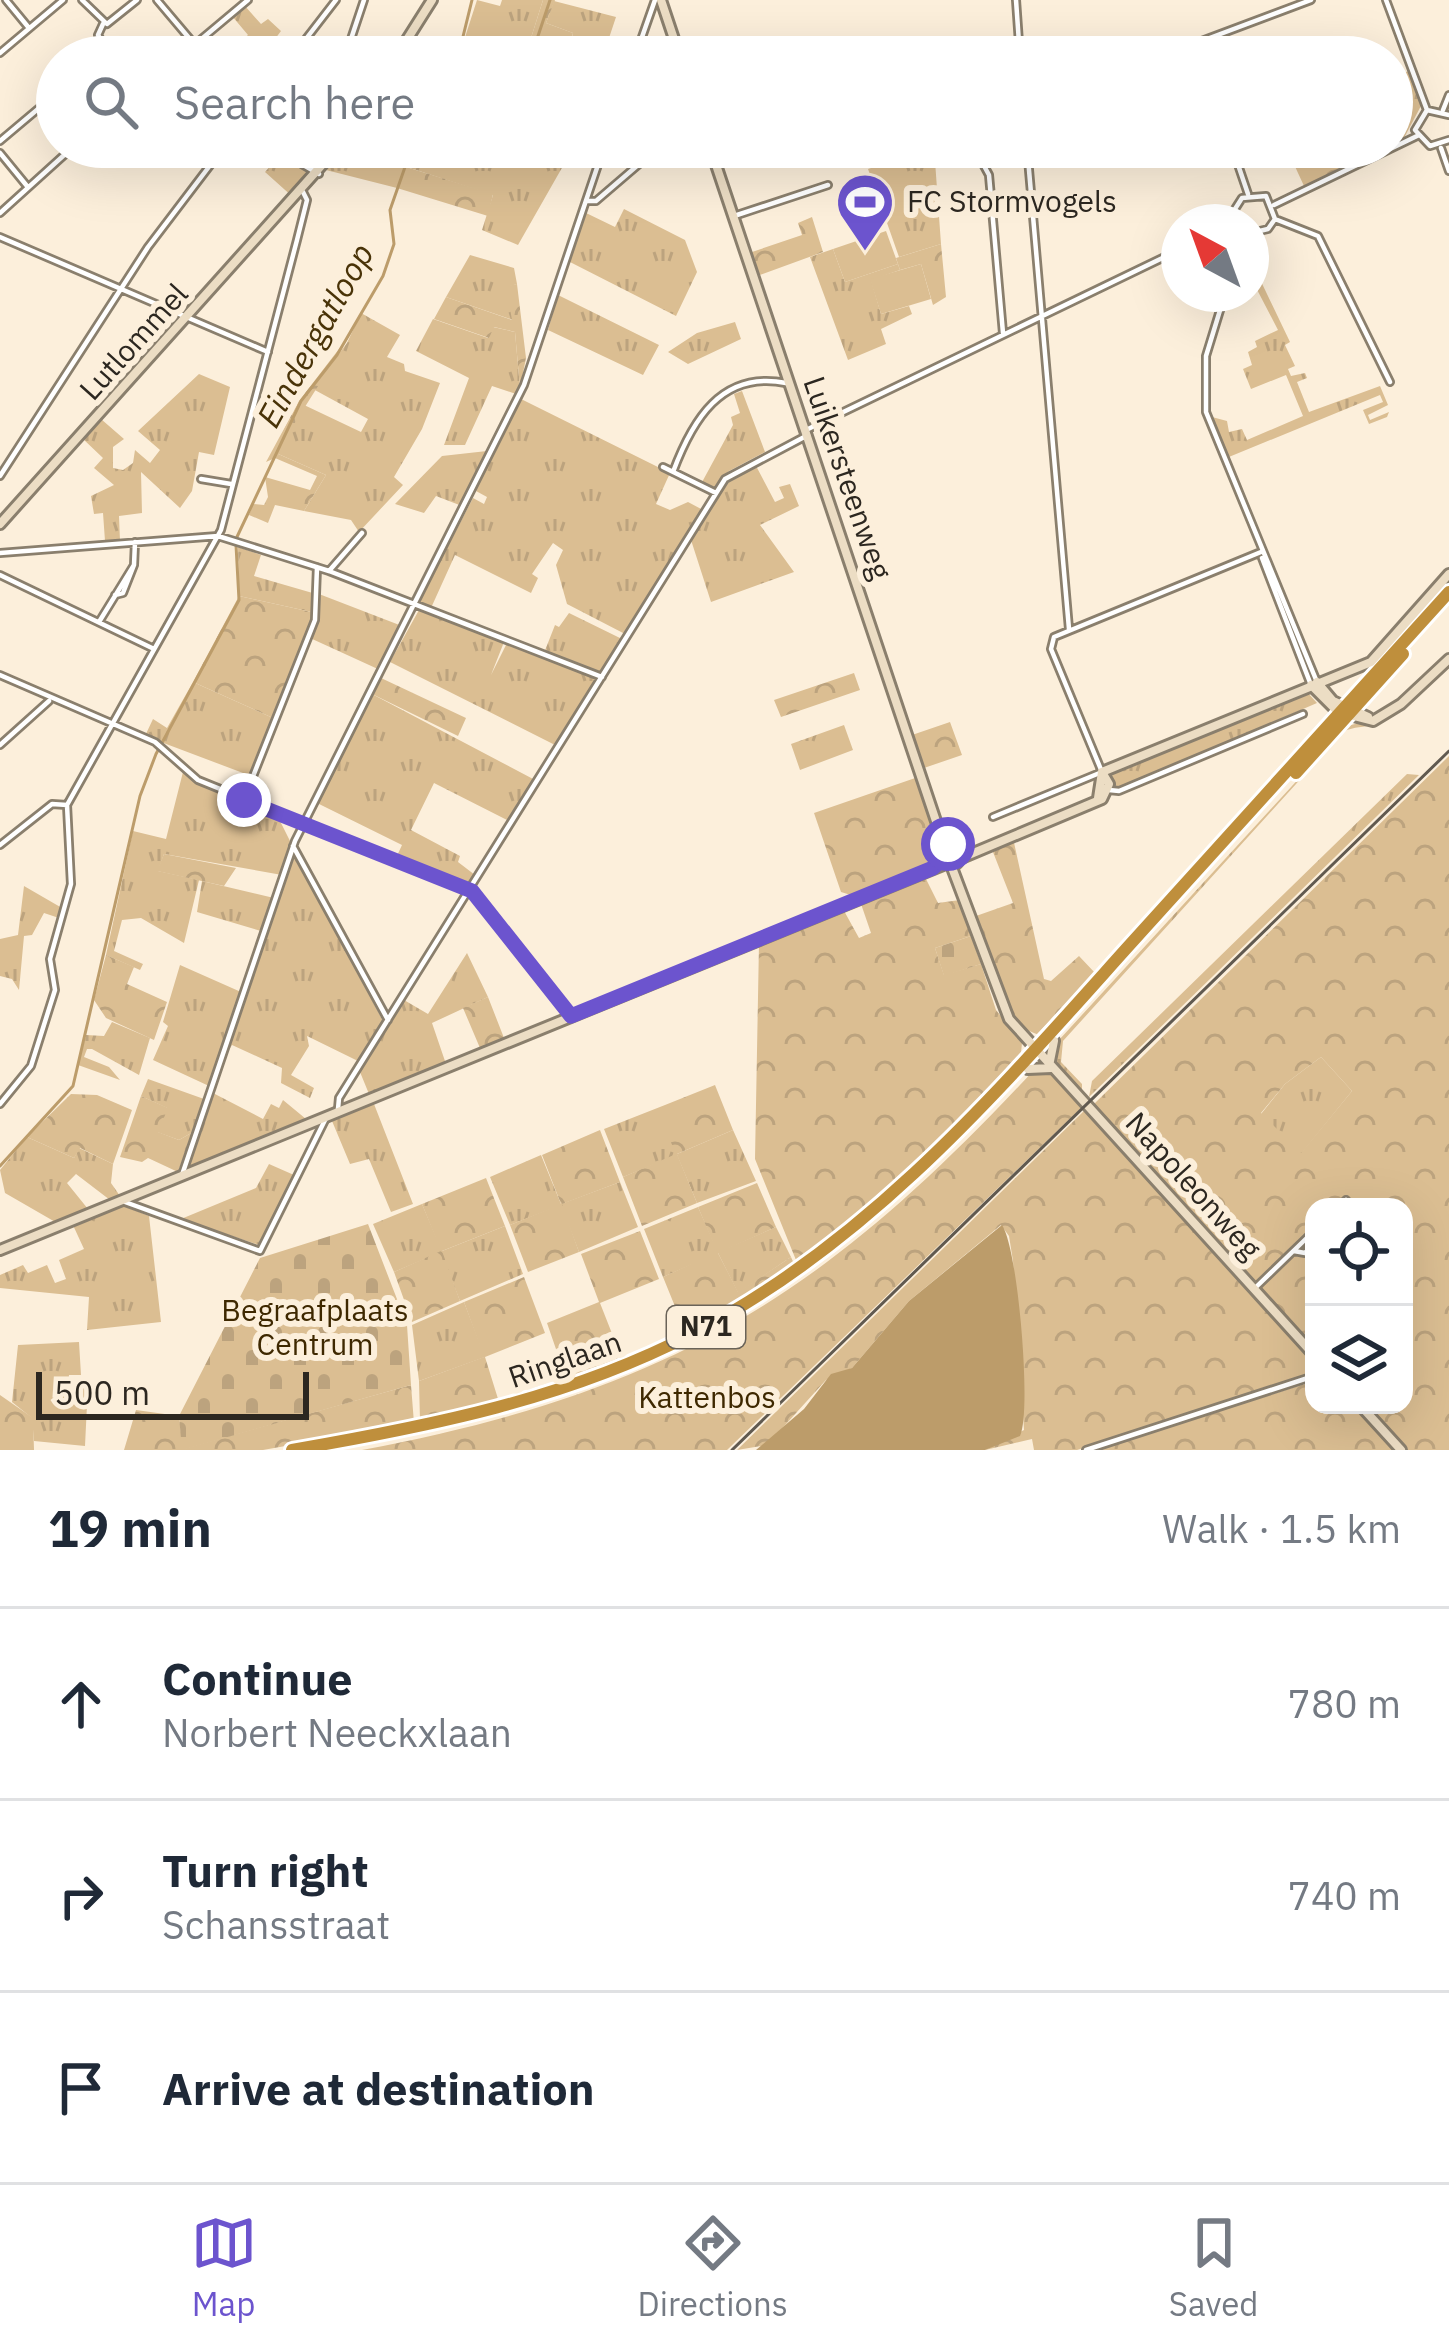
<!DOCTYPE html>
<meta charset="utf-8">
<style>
body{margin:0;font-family:"IBM Plex Sans",sans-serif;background:#f6f6f7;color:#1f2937}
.controls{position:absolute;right:36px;bottom:36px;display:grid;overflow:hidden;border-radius:24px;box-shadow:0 12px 48px #0002}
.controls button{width:108px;height:108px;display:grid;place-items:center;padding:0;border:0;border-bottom:3px solid #e0e1e3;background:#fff;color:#1f2937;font:60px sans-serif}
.compass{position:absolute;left:1161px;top:204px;width:108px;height:108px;border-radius:50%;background:#fff;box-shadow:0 12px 48px #0002;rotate:319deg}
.scale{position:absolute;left:36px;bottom:30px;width:273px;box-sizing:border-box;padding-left:12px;border:6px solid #2c2720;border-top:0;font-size:33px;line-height:42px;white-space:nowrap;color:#2c2720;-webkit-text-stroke:9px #fcefdb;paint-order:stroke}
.stop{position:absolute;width:36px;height:36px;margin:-27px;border:9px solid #6c54ce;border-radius:50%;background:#fff}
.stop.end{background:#6c54ce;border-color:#fff;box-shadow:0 3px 12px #0008}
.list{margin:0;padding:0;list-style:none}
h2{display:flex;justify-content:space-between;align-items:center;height:156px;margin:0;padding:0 48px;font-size:51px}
h2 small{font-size:39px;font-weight:400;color:#747a83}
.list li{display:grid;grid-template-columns:78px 1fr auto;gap:36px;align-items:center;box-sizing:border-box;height:192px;padding:0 48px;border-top:3px solid #e0e1e3}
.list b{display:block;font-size:45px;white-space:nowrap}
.list p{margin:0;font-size:39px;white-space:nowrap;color:#747a83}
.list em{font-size:39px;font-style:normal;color:#747a83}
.icon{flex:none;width:66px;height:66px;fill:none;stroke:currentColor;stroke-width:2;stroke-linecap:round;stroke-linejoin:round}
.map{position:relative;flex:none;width:1449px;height:1450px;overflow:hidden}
.search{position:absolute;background:#fff;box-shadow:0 12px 48px #0002;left:36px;right:36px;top:36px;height:132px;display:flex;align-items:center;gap:30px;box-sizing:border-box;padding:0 42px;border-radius:66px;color:#747a83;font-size:45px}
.sheet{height:732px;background:#fff}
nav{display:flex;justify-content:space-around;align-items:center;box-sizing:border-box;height:168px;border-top:3px solid #e0e1e3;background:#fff;font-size:33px;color:#747a83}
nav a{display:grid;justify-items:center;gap:6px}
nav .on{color:#6c54ce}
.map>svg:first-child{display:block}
</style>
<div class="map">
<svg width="1449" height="1450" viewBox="0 0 1449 1450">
<defs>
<pattern id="grass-tufts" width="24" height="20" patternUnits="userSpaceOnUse" patternTransform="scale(3)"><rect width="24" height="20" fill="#dbbe92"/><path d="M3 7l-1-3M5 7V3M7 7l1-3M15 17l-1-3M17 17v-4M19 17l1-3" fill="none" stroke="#bca37e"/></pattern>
<pattern id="forest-crowns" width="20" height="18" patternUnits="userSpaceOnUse" patternTransform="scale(3)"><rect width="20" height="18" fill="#dbbe92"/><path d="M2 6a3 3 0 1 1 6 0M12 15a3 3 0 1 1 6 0" fill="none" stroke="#bca37e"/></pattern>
<pattern id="cemetery-stones" width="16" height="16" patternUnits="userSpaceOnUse" patternTransform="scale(3)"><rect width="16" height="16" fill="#dbbe92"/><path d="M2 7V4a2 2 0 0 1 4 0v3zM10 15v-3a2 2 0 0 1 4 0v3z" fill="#bca37e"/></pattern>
</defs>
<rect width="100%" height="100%" fill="#fcefdb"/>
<path fill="url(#grass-tufts)" d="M477 0 500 6 502 0H543L525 57 459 56Z
M554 1 616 17 604 53 567 57 573 33 546 23Z
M245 6 261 24 268 19 281 31 269 47 281 57H254L241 41 248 35 232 16Z
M412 147H541L567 159 518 245 482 230 493 195 404 166 397 188 326 170 338 153 349 159 404 162Z
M934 147 941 244 899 257 868 169Z
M281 154 313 172 294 198 265 172Z
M624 209 685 240 697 272 676 316 568 261 584 212 615 227Z
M833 249 845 282 898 264 900 270 871 280 881 314 909 306 912 314 881 329 886 344 848 360 810 257Z
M470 255 514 268 517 284 507 287 513 320 446 297Z
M1256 271 1290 342 1285 345 1295 366 1288 369 1291 376 1305 373 1307 378 1297 382 1309 412 1380 386 1388 405 1368 415 1370 420 1389 412 1387 417 1369 424 1363 410 1383 402 1380 395 1224 459 1212 417 1227 421 1229 432 1242 429 1247 440 1303 416 1286 375 1251 389 1243 369 1252 365 1248 352 1257 347 1255 341 1278 330 1251 278Z
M558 295 659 345 643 375 548 330Z
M361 313 400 335 387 357 404 364 405 371 440 383 422 429 394 477 403 485 359 532 351 520 304 511 326 475 276 453 302 404 361 432 368 419 313 389 347 343Z
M433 319 488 338 493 327 515 332 520 388 516 394 492 386 465 445H444L469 378 416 351Z
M735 322 741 339 688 364 668 352 697 333Z
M199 374 230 387 214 455 199 452 192 491 180 508 141 472 142 513 119 516 120 541H105L103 513 94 514 91 496 114 485 94 468 103 458 82 438 101 419 124 439 113 447V468L123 470 133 463 135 450 150 463 160 450 138 431Z
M742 391 765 452 729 471 715 490 701 484 733 425 731 417 740 413 734 394Z
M517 397 670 473 656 504 670 510 688 502 703 510 625 634 567 604 556 565 563 550 553 543 532 574 538 578 531 593 455 555 431 608 419 602 473 498 484 504 487 497 476 491Z
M487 451 462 506 436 496 424 513 395 504 442 456Z
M755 464 775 502 784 498 779 487 790 484 799 506 760 525 794 572 711 602 691 540 730 478Z
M238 547 261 555 254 576 316 594V613L239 596Z
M319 594 402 626 380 670 310 638Z
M419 610 504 642 491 675 507 643 598 679 557 746 390 662Z
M569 613 622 639 601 673 544 653 555 625 559 627Z
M1438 672C1420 692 1401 718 1374 725 1364 727 1354 727 1344 731L1063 1041 1061 1062 1082 1084V1094L1055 1063 1059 1040 1347 726 1391 715Z
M193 682 273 718 251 776 145 736 153 719 167 728Z
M1308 693 1317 703 1117 789 1110 785 1113 772 1127 764Z
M372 694 535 780 509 821 434 783 411 830 460 856 458 862 475 875 467 887 396 858 402 845 317 803Z
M844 725 853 750 800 770 791 744Z
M183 772 277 815 292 845 282 875 164 854 158 871 199 880 184 943 141 918 122 920 114 951 143 964 140 970 106 955 133 831 166 839Z
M1407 774 1419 775 1089 1097 1092 1081Z
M295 854 384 1023 360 1062 307 1036 309 1046 291 1075 314 1088 310 1098 281 1083 282 1068 232 1045 221 1063Z
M202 881 274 898 261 931 197 912Z
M24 886 62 908 59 918 44 913 32 935 24 936 19 990 12 979 0 976V939L18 935Z
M467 953 488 997 432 1023 446 1064 369 1094 360 1072 404 1000 428 1014Z
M180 965 241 992 209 1086 153 1060 168 1026 163 1022Z
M112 1022 150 1038 139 1075 92 1049H87L84 1057 109 1067 120 1080 78 1065 86 1035 104 1036Z
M1321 1057 1352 1091 1301 1154 1261 1114 1285 1084Z
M148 1079 204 1099 193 1132 179 1140 157 1132 167 1108 141 1096Z
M213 1093 263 1119 271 1104 279 1108 283 1100 306 1119 188 1169Z
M374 1104 413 1204 391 1212 369 1159 350 1164 332 1121Z
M665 1105 677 1154 733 1130 756 1181 697 1203 677 1155 623 1177 604 1129Z
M27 1137 74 1158 79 1148 113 1164 111 1183 120 1196 110 1200 76 1174 67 1183 88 1209 57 1223 5 1193 0 1170Z
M541 1155 561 1204 620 1182 638 1227 579 1252 561 1205 510 1225 490 1177Z
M269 1164 294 1175 259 1245 181 1219 256 1188Z
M119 1204 149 1216 161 1322 87 1330 89 1297 0 1288V1275L23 1265 28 1273 47 1265 55 1283 66 1279 59 1260 84 1249 72 1223Z
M422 1204 442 1251 505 1226 523 1274 460 1301 441 1252 394 1272 373 1224Z
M698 1207 718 1252 776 1227 791 1257 738 1293 718 1253 663 1277 644 1229Z
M464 1302 485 1357 419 1381 412 1325Z
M79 1342 81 1375H69L68 1385 88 1384 85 1446 34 1441 32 1418 12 1402 18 1345Z"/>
<path fill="url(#forest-crowns)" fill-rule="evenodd" d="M543 0H555L546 23 573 33 566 57H525Z
M1409 71 1422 104 1404 138 1392 144V76Z
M1286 147H1385L1304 186Z
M403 166 493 194 488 216 397 188Z
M812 217 823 252 757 276 749 253 802 235 798 223Z
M941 244 946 297 933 305 921 264 900 270 896 258Z
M517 284 526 358 520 388 515 332 494 327 489 338 434 319 446 297 512 320 506 286Z
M352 332 276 453 326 475 304 511 275 505 268 523 249 515 253 504 264 505 268 497 265 477 310 490 317 476 275 458 266 462 299 401Z
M239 596 316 613 273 718 193 682Z
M854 673 860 690 781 717 774 700Z
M381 678 466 718 458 736 372 694Z
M950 722 962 755 924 768 912 735Z
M1449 756V1450H1405L1364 1405H1404V1207H1314V1350L1094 1104ZM1321 1057 1352 1091 1301 1153 1261 1113 1285 1084Z
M921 776 943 858 854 896 841 892 814 813Z
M1013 838 1044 979 1051 981 1079 956 1096 974 1037 1034C998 1023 987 950 976 916L1013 903 991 847Z
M164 854 236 868 224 886 157 871Z
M924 875 938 903 960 900 971 936 935 948 944 975 981 964 996 1010 1022 1043 1021 1053 897 1184 798 1265 755 1159 759 943 843 909 859 938 871 933 860 901Z
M106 955 134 967 127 984 167 1002 154 1040 106 1018 94 1000Z
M488 997 504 1038 480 1048 463 1008Z
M1048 1070 1083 1106 727 1450H362C668 1392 822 1298 1033 1071Z
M715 1085 733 1130 677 1154 697 1203 642 1226 623 1177 676 1154 664 1126 665 1105Z
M71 1094 97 1095 132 1110 113 1164 80 1148 74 1158 27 1137Z
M141 1096 168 1108 158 1132 179 1140 193 1132 178 1172 148 1158 142 1162 120 1157Z
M1086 1109 1314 1360V1373L1077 1450H1034L1032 1439 985 1450 1024 1430 1013 1261 1009 1236 1001 1225 909 1301 852 1368 826 1380 767 1445 737 1450Z
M600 1130 620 1182 562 1204 579 1252 528 1272 510 1225 561 1204 542 1155Z
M486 1178 505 1226 442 1251 460 1301 412 1322 394 1272 441 1251 422 1204Z
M757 1183 776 1227 718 1253 738 1292 791 1257 795 1266 685 1331 663 1277 717 1252 698 1207Z
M640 1231 659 1279 600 1303 622 1359 567 1381 547 1323 599 1302 581 1254Z
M524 1277 545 1333 485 1357 499 1402 420 1421 419 1381 484 1357 464 1302Z
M1314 1381V1405H1355L1397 1450H1097Z
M411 1385 414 1423 263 1450H124L136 1410 179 1416 183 1449Z
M0 1395 33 1418 34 1450H0Z"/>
<path fill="url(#cemetery-stones)" d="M971 936 981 964 944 976 935 948Z
M368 1224 407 1325 411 1385 182 1450 179 1416 260 1258Z"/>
<path fill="#dbbe92" d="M886 231 898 264 845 282 833 249Z
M921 264 931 299 881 314 870 279Z"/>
<path fill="#bc9c6a" d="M1002 1225C1018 1248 1032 1411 1020 1436L985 1450H756L804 1409 831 1374 852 1368 909 1301Z"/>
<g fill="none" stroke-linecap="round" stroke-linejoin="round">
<path stroke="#bc9c6a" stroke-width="3" d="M458 57 472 0
M531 57 550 0
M236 539 301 401 337 355 383 276 394 244 390 210 412 147
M0 1166 73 1086 140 796 156 754 239 600 236 545"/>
<defs>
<path id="street" d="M6 0 29 28
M82 0 107 24 137 0
M157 0 195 45
M1016 0 1020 57
M1386 0 1427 110
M351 40 396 56
M1198 42 1203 57
M0 53 63 0
M100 57 106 48 98 35 103 24
M180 57 248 0
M292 57 336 0
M345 57 364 0
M635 57 655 0
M1159 57 1311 0
M1443 110 1449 95
M1449 115 1427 110 1415 130 1430 146 1449 140
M0 141 57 93
M272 147 319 174
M1027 147 1069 629
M1232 147 1248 194
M1441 148 1449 171
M0 153 27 186
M983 164 989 175 1003 333
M312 169 317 147
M586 201H596L659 147
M1274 205 1417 136
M0 213 73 147
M734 216 828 185
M1275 219 1318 236 1390 382
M1237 222 1235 209 1242 198 1266 196 1275 219 1268 229 1251 233
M0 237 268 352
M1225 294 1206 356V412L1317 682
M806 430 1179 250
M663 467 716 493
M673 472C692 421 721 370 786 383
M0 476 148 247 224 147
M201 479 231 484
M0 553 218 536 329 571 602 677
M1262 558 1311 685
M329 571 362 533
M0 575 152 648
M115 595 123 593 134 565
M99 622 134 565 135 542
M0 675 155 742 198 780 472 891 571 1016
M0 745 49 701
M1109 790 1119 791 1303 714
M244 799 315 620 317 567
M67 805 221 530 297 240 307 200 303 192
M993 817 1102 772 1051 649 1054 637 1261 552
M0 845 52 804 67 805
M293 846 388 1020
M0 1104 31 1066 55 990 50 959 71 884 67 805
M338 1109 339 1098 725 479 808 435
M182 1175 295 841 524 385 604 147
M125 1202 260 1251 327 1116
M1339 1207 1346 1200 1351 1207
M1294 1251 1305 1253 1314 1245
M1254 1289 1314 1231
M1086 1450 1314 1376"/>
<path id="secondary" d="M661 0 680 57
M396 57 432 0
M710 147 947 854
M0 524 338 147
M1317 682 1333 701 1368 717
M1311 685 1338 712 1373 721 1401 704 1449 659
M1102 772 1371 662 1449 574
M1098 798 1102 772
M945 858a7 7 0 1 1 14 0a7 7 0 1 1-14 0Z
M959 859 1102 799 1109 784 1102 772
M951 865 1009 1019 1314 1355
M1050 1061 1054 1041
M1028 1069 1051 1068
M0 1250 948 863
M1360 1405 1401 1450"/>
<path id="highway" d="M1296 773 1403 654
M292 1450C430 1426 567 1399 692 1334 868 1243 995 1095 1125 950 1233 831 1341 712 1449 592"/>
</defs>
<use href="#street" stroke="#8a7f6d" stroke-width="10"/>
<use href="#secondary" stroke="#8a7f6d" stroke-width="14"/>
<use href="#highway" stroke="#fff" stroke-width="18"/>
<use href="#street" stroke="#fff" stroke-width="4.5"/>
<use href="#secondary" stroke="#ecddc4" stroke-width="8"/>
<use href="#highway" stroke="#bf8f3c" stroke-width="12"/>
<path stroke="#615a50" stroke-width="3" d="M732 1450 1449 751"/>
</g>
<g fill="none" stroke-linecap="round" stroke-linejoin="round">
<path stroke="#6c54ce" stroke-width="15" d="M244 800 472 891 571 1016 933 868 952 851 948 844"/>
</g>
<defs>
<symbol id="stadium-pin" viewBox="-11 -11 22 30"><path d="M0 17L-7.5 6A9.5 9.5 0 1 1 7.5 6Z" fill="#6c54ce" stroke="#fcefdb"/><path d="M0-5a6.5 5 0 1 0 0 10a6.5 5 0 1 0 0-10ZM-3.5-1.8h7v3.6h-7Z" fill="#fff"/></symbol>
</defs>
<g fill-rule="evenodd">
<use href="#stadium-pin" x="832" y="169" width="66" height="90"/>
</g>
<g text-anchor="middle" stroke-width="12" stroke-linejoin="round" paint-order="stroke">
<rect fill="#fcefdb" stroke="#6a6358" stroke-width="3" x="667" y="1306" width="78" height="42" rx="9"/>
<g font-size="27" font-weight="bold" fill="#2c2720">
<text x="706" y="1336">N71</text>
</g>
<g font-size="30" fill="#2c2720" stroke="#fcefdb" text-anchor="start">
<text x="907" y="212">FC Stormvogels</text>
</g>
<g font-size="30" fill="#2c2720" stroke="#fcefdb">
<text transform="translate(134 342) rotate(-48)" y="10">Lutlommel</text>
<text transform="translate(847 478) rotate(71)" y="10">Luikersteenweg</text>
<text transform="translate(1193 1186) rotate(48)" y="10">Napoleonweg</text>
<text transform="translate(565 1360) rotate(-19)" y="10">Ringlaan</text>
</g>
<g font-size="30" fill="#3e2800" stroke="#fcefdb">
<text x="315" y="1321">Begraafplaats<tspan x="315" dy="34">Centrum</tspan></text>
<text x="707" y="1408">Kattenbos</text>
</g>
<g font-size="33" font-style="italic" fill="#493308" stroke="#fcefdb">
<text transform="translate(315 335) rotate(-61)" y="12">Eindergatloop</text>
</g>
</g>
</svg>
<div class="controls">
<button><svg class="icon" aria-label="locate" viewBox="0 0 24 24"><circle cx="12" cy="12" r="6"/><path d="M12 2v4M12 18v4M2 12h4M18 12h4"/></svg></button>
<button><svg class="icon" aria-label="layers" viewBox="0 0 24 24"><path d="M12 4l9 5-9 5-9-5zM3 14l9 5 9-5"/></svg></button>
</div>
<svg class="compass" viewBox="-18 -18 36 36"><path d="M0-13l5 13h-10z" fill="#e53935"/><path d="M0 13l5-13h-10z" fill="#747a83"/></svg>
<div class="scale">500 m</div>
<div class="stop" style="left:948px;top:844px"></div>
<div class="stop end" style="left:244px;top:800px"></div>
<div class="search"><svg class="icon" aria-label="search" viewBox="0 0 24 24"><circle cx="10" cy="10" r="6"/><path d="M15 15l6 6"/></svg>Search here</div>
</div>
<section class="sheet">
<h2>19 min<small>Walk · 1.5 km</small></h2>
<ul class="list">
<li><svg class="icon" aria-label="ahead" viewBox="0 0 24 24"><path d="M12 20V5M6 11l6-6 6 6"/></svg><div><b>Continue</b><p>Norbert Neeckxlaan</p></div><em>780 m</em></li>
<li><svg class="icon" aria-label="right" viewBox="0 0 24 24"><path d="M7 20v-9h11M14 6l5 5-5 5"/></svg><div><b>Turn right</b><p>Schansstraat</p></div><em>740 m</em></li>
<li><svg class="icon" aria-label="arrive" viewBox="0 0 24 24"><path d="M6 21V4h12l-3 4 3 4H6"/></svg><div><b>Arrive at destination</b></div></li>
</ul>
</section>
<nav>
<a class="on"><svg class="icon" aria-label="map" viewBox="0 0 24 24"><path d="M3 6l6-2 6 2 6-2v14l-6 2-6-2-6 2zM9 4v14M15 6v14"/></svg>Map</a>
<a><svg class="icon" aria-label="directions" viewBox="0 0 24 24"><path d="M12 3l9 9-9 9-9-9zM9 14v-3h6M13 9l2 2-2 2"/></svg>Directions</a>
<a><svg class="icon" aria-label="saved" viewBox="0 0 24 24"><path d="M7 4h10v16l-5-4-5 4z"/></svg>Saved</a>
</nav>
